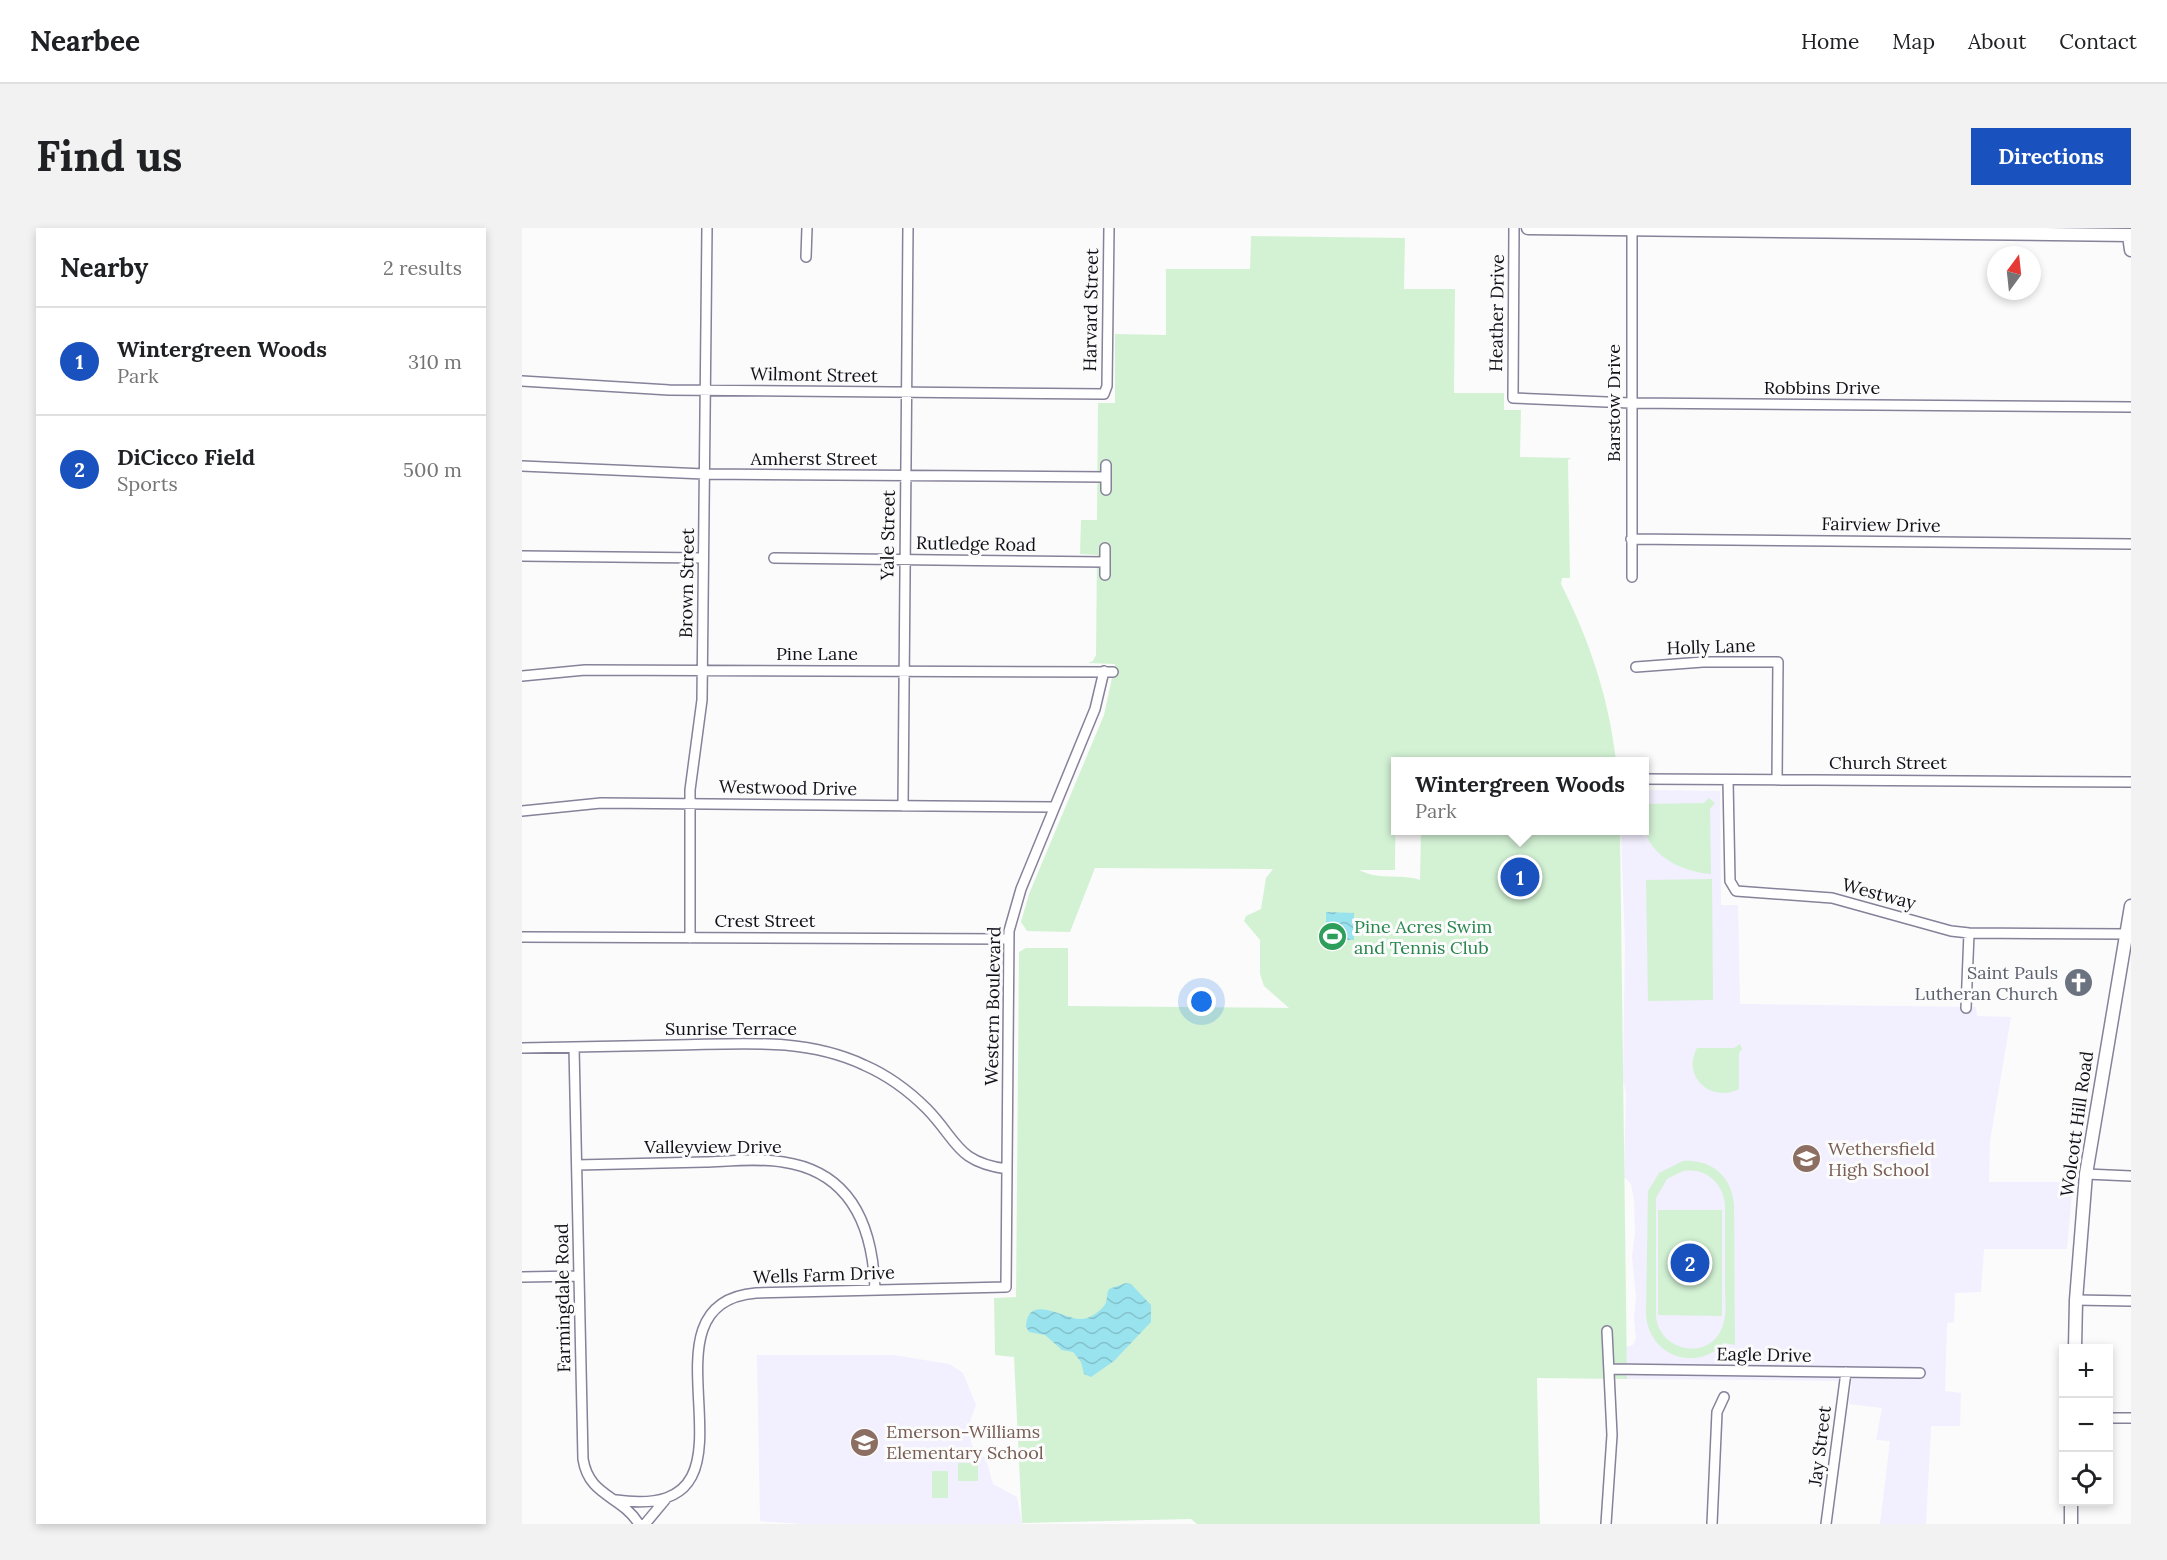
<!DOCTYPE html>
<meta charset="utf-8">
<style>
body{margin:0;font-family:Lora,serif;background:#f2f2f2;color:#202124}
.controls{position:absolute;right:18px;bottom:18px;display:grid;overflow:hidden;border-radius:0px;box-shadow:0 3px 9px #0003}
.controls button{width:54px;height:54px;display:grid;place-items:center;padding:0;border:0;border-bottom:2px solid #e0e0e0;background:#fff;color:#202124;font:30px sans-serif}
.compass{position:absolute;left:1465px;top:18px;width:54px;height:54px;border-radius:50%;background:#fff;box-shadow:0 3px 9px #0003;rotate:15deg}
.you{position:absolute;left:680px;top:774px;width:21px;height:21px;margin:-15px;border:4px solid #fff;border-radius:50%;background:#1a73e8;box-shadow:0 0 0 9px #1a73e833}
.badge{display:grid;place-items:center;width:39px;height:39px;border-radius:50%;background:#1952be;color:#fff;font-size:20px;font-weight:700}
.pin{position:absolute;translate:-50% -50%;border:3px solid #fff;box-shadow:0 2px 6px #0006}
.popup{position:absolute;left:869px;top:529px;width:258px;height:78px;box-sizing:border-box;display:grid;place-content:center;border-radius:0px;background:#fff;filter:drop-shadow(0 2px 4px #0005);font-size:20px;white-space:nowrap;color:#757577}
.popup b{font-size:22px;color:#202124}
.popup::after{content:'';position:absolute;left:50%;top:100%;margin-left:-12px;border:12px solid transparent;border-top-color:#fff}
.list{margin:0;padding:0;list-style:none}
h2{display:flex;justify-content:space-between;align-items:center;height:78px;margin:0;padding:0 24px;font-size:26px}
h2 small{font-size:20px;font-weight:400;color:#757577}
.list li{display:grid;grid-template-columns:39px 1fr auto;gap:18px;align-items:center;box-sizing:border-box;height:108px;padding:0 24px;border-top:2px solid #e0e0e0}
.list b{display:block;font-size:22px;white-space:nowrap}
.list p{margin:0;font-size:20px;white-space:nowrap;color:#757577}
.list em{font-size:20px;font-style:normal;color:#757577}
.icon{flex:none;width:33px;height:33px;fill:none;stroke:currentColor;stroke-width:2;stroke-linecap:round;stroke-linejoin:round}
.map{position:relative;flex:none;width:1609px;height:1296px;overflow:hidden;border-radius:0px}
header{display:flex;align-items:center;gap:36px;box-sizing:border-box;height:84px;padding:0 30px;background:#fff;border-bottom:2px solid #e0e0e0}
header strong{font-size:28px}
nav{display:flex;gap:33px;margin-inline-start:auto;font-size:21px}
.intro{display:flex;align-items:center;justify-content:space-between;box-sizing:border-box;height:144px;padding:0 36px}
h1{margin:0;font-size:42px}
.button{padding:15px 27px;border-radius:0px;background:#1952be;color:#fff;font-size:21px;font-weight:700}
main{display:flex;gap:36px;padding:0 36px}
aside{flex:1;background:#fff;border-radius:0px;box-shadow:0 3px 9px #0003}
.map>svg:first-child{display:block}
</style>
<header>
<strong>Nearbee</strong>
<nav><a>Home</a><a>Map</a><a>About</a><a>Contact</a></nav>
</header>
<div class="intro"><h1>Find us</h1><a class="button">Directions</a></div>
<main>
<aside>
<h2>Nearby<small>2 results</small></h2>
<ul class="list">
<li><span class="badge">1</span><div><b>Wintergreen Woods</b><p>Park</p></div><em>310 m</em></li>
<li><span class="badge">2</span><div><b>DiCicco Field</b><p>Sports</p></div><em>500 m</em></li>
</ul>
</aside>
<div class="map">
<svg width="1609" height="1296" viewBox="0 0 1609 1296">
<defs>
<pattern id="water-waves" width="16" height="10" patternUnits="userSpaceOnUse" patternTransform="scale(1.5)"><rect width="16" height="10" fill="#99e3ee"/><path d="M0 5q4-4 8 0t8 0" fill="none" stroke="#83c2cb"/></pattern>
</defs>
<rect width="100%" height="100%" fill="#fbfbfb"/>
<path fill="#f2effe" d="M1123 562 1198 563 1199 677H1216L1218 776 1454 779 1455 788 1489 789 1468 913 1467 954H1551L1545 1021H1462L1459 1064 1433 1065 1432 1094 1425 1095 1423 1163 1439 1165 1438 1198H1409L1404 1296H1358L1368 1213 1354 1212 1360 1180 1327 1176 1330 1153 1105 1151 1104 1119 1111 1117 1114 1110 1112 1091 1114 1068 1110 1029 1113 1005 1112 971 1109 956 1102 949 1104 865 1101 852 1103 718 1099 603 1122 602Z
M235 1127H371L427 1136 435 1141 441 1145 454 1177 446 1199 450 1217 464 1231 471 1256 495 1269 500 1296H280L238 1293Z"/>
<path fill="#d3f2d4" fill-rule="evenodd" d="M729 8 883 10 882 61H933L932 165H982V182H999L998 229 1049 230 1046 232 1048 350H1040L1039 356C1068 413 1087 471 1094 533L874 534 873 642H837C859 653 877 645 898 652L899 603H1098L1105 1151 1015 1150 1018 1296H675L669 1291 500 1295 492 1129 473 1127 472 1070 494 1069 497 724 504 720H546V778L767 780 742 758 738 746V712L722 693 724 688 739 681 744 650 751 641 573 640 548 704 505 703 499 694 507 666 582 487 593 436 566 435 571 433 574 427 575 327 558 326 559 292H575L576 175H593V106L644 107V41H728Z
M1187 570 1193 575 1188 581 1189 646C1162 644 1129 630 1122 600 1121 593 1122 584 1123 576L1182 575Z
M1190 651 1191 772 1126 773 1124 652Z
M1218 816 1220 821 1217 825V861C1190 875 1159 849 1175 820H1212Z
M1161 933C1189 931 1210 948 1212 977L1213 1117 1202 1115C1174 1145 1127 1128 1124 1087L1126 963 1137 945ZM1161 943C1183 940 1200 953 1203 976 1203 1004 1203 1032 1203 1060 1203 1072 1205 1085 1201 1097 1189 1135 1136 1124 1134 1087V970L1145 951Z
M1136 982H1200V1088L1136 1087Z
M436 1235H456V1253H436Z
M410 1243H426V1270H410Z"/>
<path fill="url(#water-waves)" d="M804 684 832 685V712H821L820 700H804Z
M604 1055 609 1056 629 1077V1094L592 1133 569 1149 562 1146 559 1134 551 1124 540 1122 523 1107 507 1104 504 1099C505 1065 541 1090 557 1091 566 1092 576 1085 582 1078 586 1073 584 1067 587 1061Z"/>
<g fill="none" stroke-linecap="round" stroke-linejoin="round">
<defs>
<path id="street" d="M992 0 991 170 1108 175 1609 179
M284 29 285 0
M0 153 147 162 582 166 585 158 587 0
M0 238 182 246 584 249
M584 262V237
M1109 311 1609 316
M0 328 181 330
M252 330 583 334
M583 347V320
M1110 349V1
M1114 439 1181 434H1256L1255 552
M0 448 63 442 591 444
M1122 551 1609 554
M1206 552 1208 653 1214 663 1310 670 1429 703 1447 705 1604 706
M381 578 386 0
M0 583 79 575 532 579
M0 709 487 711
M168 710V562L180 472 185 0
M1444 780 1447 705
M52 819 61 1231C67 1269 99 1267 117 1296
M0 820C51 819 103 818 154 817 218 816 282 809 342 837 365 847 387 863 405 881 436 913 434 934 485 941
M55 937C97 936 140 935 183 934 209 933 235 930 261 934 330 944 351 1000 353 1062
M1564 946 1609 948
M0 1049 57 1048
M1554 1072 1609 1073
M1087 1141 1398 1145
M1586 1190H1609
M94 1272C262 1296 101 1076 234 1065L484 1059 487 703 499 661 573 481 582 443
M123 1296 143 1272
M1084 1296 1090 1207 1085 1103
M1190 1296 1195 1184 1202 1169
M1304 1296 1324 1144"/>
<path id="secondary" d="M1006 0 1609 7
M1607 7 1609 22
M1553 1120 1554 1072 1564 946 1609 678
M1549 1296V1274"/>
</defs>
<use href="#street" stroke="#87819a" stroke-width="12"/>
<use href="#secondary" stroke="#87819a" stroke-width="15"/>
<use href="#street" stroke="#fff" stroke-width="9"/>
<use href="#secondary" stroke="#fff" stroke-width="12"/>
</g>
<defs>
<symbol id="stadium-disc" viewBox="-11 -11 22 22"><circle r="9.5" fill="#2e9e5b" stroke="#fbfbfb"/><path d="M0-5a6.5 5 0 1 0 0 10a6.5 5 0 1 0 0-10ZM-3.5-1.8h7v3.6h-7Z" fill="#fff"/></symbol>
<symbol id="church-disc" viewBox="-11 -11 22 22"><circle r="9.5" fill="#6b7280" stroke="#fbfbfb"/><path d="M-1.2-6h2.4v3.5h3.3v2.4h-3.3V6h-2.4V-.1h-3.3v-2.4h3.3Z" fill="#fff"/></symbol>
<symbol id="school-disc" viewBox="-11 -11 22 22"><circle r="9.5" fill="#8d6e63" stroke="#fbfbfb"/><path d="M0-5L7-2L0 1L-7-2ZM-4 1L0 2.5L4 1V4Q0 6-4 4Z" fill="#fff"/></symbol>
</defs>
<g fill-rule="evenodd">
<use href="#stadium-disc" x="794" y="692" width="33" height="33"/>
<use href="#church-disc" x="1540" y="738" width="33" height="33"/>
<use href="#school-disc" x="1268" y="914" width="33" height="33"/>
<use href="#school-disc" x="326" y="1198" width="33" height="33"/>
</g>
<g text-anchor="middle" stroke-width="6" stroke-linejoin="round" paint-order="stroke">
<g font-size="18" fill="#110f18" stroke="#fbfbfb">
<text transform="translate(569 82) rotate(-89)" y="6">Harvard Street</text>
<text transform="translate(975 85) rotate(-89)" y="6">Heather Drive</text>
<text transform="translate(292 147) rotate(1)" y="6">Wilmont Street</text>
<text x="1300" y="166">Robbins Drive</text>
<text transform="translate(1092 175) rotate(-90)" y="6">Barstow Drive</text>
<text x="292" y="237">Amherst Street</text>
<text transform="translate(1359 297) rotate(1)" y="6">Fairview Drive</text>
<text transform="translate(366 307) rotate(-89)" y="6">Yale Street</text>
<text transform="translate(454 316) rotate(1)" y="6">Rutledge Road</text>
<text transform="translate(165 355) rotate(-89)" y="6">Brown Street</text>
<text transform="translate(1189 419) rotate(-2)" y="6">Holly Lane</text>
<text x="295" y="432">Pine Lane</text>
<text x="1366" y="541">Church Street</text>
<text transform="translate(266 560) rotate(1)" y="6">Westwood Drive</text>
<text transform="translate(1357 666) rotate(15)" y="6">Westway</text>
<text x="243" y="699">Crest Street</text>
<text transform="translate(471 778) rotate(-89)" y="6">Western Boulevard</text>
<text x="209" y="807">Sunrise Terrace</text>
<text transform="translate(1555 896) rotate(-82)" y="6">Wolcott Hill Road</text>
<text x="191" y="925">Valleyview Drive</text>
<text transform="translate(302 1047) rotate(-2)" y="6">Wells Farm Drive</text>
<text transform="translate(41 1070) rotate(-91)" y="6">Farmingdale Road</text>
<text transform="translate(1242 1127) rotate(1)" y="6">Eagle Drive</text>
<text transform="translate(1298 1218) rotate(-83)" y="6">Jay Street</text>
</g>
<g font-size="18" fill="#27864d" stroke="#fbfbfb" text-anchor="start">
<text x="832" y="705">Pine Acres Swim<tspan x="832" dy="21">and Tennis Club</tspan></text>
</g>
<g font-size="18" fill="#5b616d" stroke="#fbfbfb" text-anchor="end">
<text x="1536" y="751">Saint Pauls<tspan x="1536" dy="21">Lutheran Church</tspan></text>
</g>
<g font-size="18" fill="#785e54" stroke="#fbfbfb" text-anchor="start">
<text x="1306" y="927">Wethersfield<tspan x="1306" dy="21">High School</tspan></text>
<text x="364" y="1210">Emerson-Williams<tspan x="364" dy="21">Elementary School</tspan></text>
</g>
</g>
</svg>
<div class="controls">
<button>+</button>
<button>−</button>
<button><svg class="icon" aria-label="locate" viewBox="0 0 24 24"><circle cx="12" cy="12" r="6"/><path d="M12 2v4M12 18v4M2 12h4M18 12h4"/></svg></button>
</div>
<svg class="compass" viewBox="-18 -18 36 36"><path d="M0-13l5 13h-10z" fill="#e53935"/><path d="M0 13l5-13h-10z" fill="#757577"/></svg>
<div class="you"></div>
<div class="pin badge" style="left:998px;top:649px">1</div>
<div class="popup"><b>Wintergreen Woods</b>Park</div>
<div class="pin badge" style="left:1168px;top:1035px">2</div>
</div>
</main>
